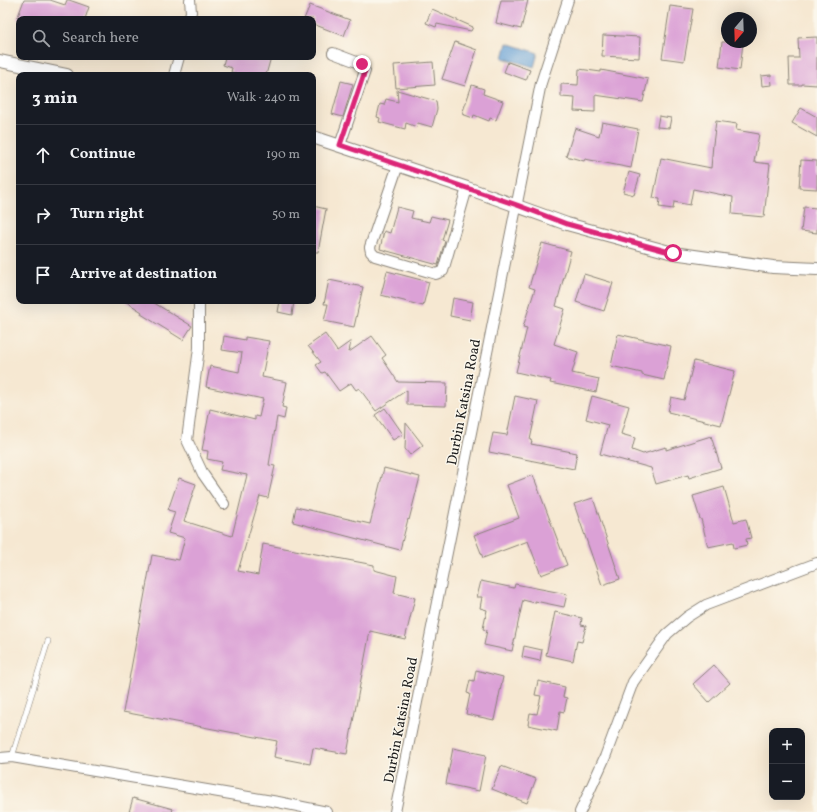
<!DOCTYPE html>
<meta charset="utf-8">
<style>
body{margin:0;font-family:Vollkorn,serif;background:#20242c;color:#f1f3f6}
.controls{position:absolute;right:12px;bottom:12px;display:grid;overflow:hidden;border-radius:8px;box-shadow:0 4px 16px #0002}
.controls button{width:36px;height:36px;display:grid;place-items:center;padding:0;border:0;border-bottom:1px solid #363941;background:#171b24;color:#f1f3f6;font:20px sans-serif}
.compass{position:absolute;left:721px;top:12px;width:36px;height:36px;border-radius:50%;background:#171b24;box-shadow:0 4px 16px #0002;rotate:199deg}
.stop{position:absolute;width:12px;height:12px;margin:-9px;border:3px solid #db2777;border-radius:50%;background:#fff}
.stop.end{background:#db2777;border-color:#fff;box-shadow:0 1px 4px #0008}
.list{margin:0;padding:0;list-style:none}
h2{display:flex;justify-content:space-between;align-items:center;height:52px;margin:0;padding:0 16px;font-size:17px}
h2 small{font-size:13px;font-weight:400;color:#9ea1a6}
.list li{display:grid;grid-template-columns:26px 1fr auto;gap:12px;align-items:center;box-sizing:border-box;height:60px;padding:0 16px;border-top:1px solid #363941}
.list b{display:block;font-size:15px;white-space:nowrap}
.list em{font-size:13px;font-style:normal;color:#9ea1a6}
.icon{flex:none;width:22px;height:22px;fill:none;stroke:currentColor;stroke-width:2;stroke-linecap:round;stroke-linejoin:round}
.map{position:relative;flex:none;width:817px;height:812px;overflow:hidden}
.search{position:absolute;background:#171b24;box-shadow:0 4px 16px #0002;left:16px;top:16px;width:300px;height:44px;display:flex;align-items:center;gap:10px;box-sizing:border-box;padding:0 14px;border-radius:8px;color:#9ea1a6;font-size:15px}
.panel{position:absolute;background:#171b24;box-shadow:0 4px 16px #0002;left:16px;top:72px;width:300px;height:232px;border-radius:8px}
.map>svg:first-child{display:block}
</style>
<div class="map">
<svg width="817" height="812" viewBox="0 0 817 812">
<rect width="100%" height="100%" fill="#fbf7ec"/>
<filter id="ink" filterUnits="userSpaceOnUse"><feTurbulence type="fractalNoise" baseFrequency=".025" numOctaves="2"/><feDisplacementMap in="SourceGraphic" scale="8" xChannelSelector="R" yChannelSelector="G"/><feConvolveMatrix kernelMatrix="1 2 1 2 8 2 1 2 1" color-interpolation-filters="sRGB"/></filter>
<filter id="wash" filterUnits="userSpaceOnUse"><feTurbulence type="fractalNoise" baseFrequency=".012" numOctaves="4" result="noise"/><feDisplacementMap in="SourceGraphic" scale="16" xChannelSelector="R" yChannelSelector="G"/><feGaussianBlur stdDeviation="0.9" result="paint"/><feColorMatrix in="noise" values="0 0 0 0 0 0 0 0 0 0 0 0 0 0 0 0 0 1.4 0 .05"/><feComposite in="paint" operator="in"/></filter>
<g filter="url(#wash)">
<rect width="100%" height="100%" fill="#f6e8d2"/>
<path fill="#659fd4" stroke="#405e78" d="M507 43 538 53 534 67 503 58Z"/>
<g id="blocks">
<path fill="#dba1d6" d="M24 0H50L65 5 67 0H69L89 7 85 19H17Z
M501 0H528L521 29 496 23Z
M310 5 350 20 344 36 313 24V19H304Z
M670 6 693 9 684 61 662 58Z
M432 9 473 27 471 31 437 24 436 27 426 23Z
M603 35 640 37 639 58 602 56Z
M817 37V85L802 84V85H790L789 58H799L798 38Z
M455 42 477 50 465 86 442 79Z
M722 42H743L740 70 719 67Z
M225 57H271L266 75H241L231 72 232 68 223 65Z
M433 62 435 85 396 88 394 65Z
M508 62 530 70 526 80 504 72Z
M579 69 601 72V70L648 79 643 102 595 95V112L574 111 575 98 561 97V84L578 85Z
M771 75 772 85 762 86 761 76Z
M341 81 353 84 343 117 332 114Z
M472 85 484 89 483 94 503 101 496 120 490 118 489 121 474 115 473 118 462 114Z
M397 90 436 101 437 109 432 127 418 123 417 127 406 123 405 129 379 122 380 118 377 117 380 104 384 105 386 99 398 102Z
M801 108 817 117V137L792 123Z
M659 116 671 118 669 128 657 127Z
M716 121 737 124 736 130 759 134 754 162 770 164 764 217 732 214 733 197 693 189 690 205 674 202 673 209 659 207 660 199 653 198 661 158 711 168 713 144Z
M602 122 638 129 631 168 585 159 584 161 566 156 575 128 599 136Z
M801 160 817 161V189L799 188Z
M629 172 640 175 634 195 623 192Z
M313 206 326 209 318 252H313Z
M397 207 413 211 411 218 429 222 431 216 448 220 442 240 445 241 438 265 380 249 384 231 390 233Z
M804 207 817 208V233L801 231Z
M542 243 571 251 556 306 565 309 554 344 578 352 572 373 599 379 596 392 550 383 551 380 516 372 527 328 523 327 535 289 529 287Z
M387 271 429 282 423 306 381 295Z
M584 274 613 283 604 311 576 302Z
M329 280 363 287 354 327 324 321 328 304H324Z
M453 298 473 302 470 320 450 316Z
M125 301H151L192 326 183 340 141 314 142 312Z
M280 301H294L292 315 278 312Z
M325 334 337 351 351 341 349 352 372 336 386 355 382 358 398 382 447 383 446 406 407 405V390L376 411 359 388 356 390 351 383 339 391 325 372 322 373 316 365 321 362 308 346Z
M618 334 671 346 664 380 642 375V373L611 366Z
M224 336 245 340V337L269 341 262 377 287 382 282 407 286 408 284 419 277 417 269 465 275 466 268 498 260 496 238 571 258 575 263 544 374 565V570L397 576 394 593 415 598 405 639 370 631 347 754 313 748 310 764 274 757 277 741 123 712 152 555 179 560 185 538 168 533 175 512 168 510 179 478 196 484 184 521 232 536 247 475 220 470 222 462 207 459 208 451 202 450 210 409 255 420V416L259 417 263 399 206 387 210 366 239 372 242 353 222 350Z
M694 361 735 371 721 425 668 412 671 397 684 400Z
M515 396 538 401 530 440 532 441 531 444 577 453 574 469 489 452 493 433 507 435Z
M592 396 629 406 621 434 635 438 632 450 643 454 666 447V450L711 436 721 468 689 478 688 475 656 484 651 468 600 454 608 425 586 419Z
M385 408 403 434 393 440 375 415Z
M406 423 423 445 410 455 405 449Z
M384 468 420 477 409 520 408 519 400 550 293 522 296 507 370 524Z
M533 475 567 565 541 575 528 541 483 558 474 535 519 518 507 485Z
M724 487 734 522 746 519 751 538 746 539 747 545 734 548 733 542 708 547 701 519H700L693 496Z
M593 498 620 579 602 585 574 504Z
M481 581 514 588 515 584 567 594 564 607 535 601V603L523 600 512 651 484 645 487 630 483 629 487 610 480 608 482 597H477Z
M555 612 582 618 581 625 586 626 582 642 577 641 573 661 546 655Z
M524 646 542 650 540 661 522 657Z
M714 665 730 683 709 702 693 684Z
M476 670 503 677 494 720 466 714 470 694 467 693 470 680 474 681Z
M538 681 565 687 563 697 567 698 564 712 560 711 557 731 528 725 530 713 537 714 541 696 535 695Z
M453 748 486 755 479 791 446 784Z
M501 766 536 779 527 803 492 789Z
M133 798 173 809 172 812H129Z"/>
</g>
</g>
<g filter="url(#ink)">
<use href="#blocks" fill-opacity="0" stroke="#898277" stroke-width="1"/>
<g fill="none" stroke-linecap="round" stroke-linejoin="round">
<defs>
<path id="service" d="M12 757 48 641"/>
<path id="minor" d="M189 19 191 12 190 0
M333 53 362 64 365 71 340 145
M174 75 179 57
M398 165 370 247 371 252 375 256 436 274 443 271 467 188
M199 301V348L187 440 203 474 224 504
M0 758 12 757 278 802 327 812
M395 812 541 83 568 0
M580 812 605 757 633 682 667 634 687 617 706 605 817 563"/>
<path id="tertiary" d="M0 61 67 75
M313 137 467 188 567 224 673 253 773 267 817 269"/>
</defs>
<use href="#service" stroke="#898277" stroke-width="6"/>
<use href="#minor" stroke="#898277" stroke-width="12"/>
<use href="#tertiary" stroke="#898277" stroke-width="14"/>
<use href="#service" stroke="#fff" stroke-width="5"/>
<use href="#minor" stroke="#fff" stroke-width="10"/>
<use href="#tertiary" stroke="#fff" stroke-width="12"/>
</g>
</g>
<g fill="none" stroke-linecap="round" stroke-linejoin="round" filter="url(#ink)">
<path stroke="#db2777" stroke-width="5" d="M362 64 365 71 340 145 517 205 567 224 673 253"/>
</g>
<g text-anchor="middle" stroke-width="3" stroke-linejoin="round" paint-order="stroke">
<g font-size="14" fill="#1c1c1c" stroke="#fbf7ec">
<text transform="translate(463 402) rotate(-79)" y="5">Durbin Katsina Road</text>
<text transform="translate(400 720) rotate(-79)" y="5">Durbin Katsina Road</text>
</g>
</g>
</svg>
<div class="controls">
<button>+</button>
<button>−</button>
</div>
<svg class="compass" viewBox="-18 -18 36 36"><path d="M0-13l5 13h-10z" fill="#e53935"/><path d="M0 13l5-13h-10z" fill="#9ea1a6"/></svg>
<div class="stop" style="left:673px;top:253px"></div>
<div class="stop end" style="left:362px;top:64px"></div>
<div class="search"><svg class="icon" aria-label="search" viewBox="0 0 24 24"><circle cx="10" cy="10" r="6"/><path d="M15 15l6 6"/></svg>Search here</div>
<section class="panel">
<h2>3 min<small>Walk · 240 m</small></h2>
<ul class="list">
<li><svg class="icon" aria-label="ahead" viewBox="0 0 24 24"><path d="M12 20V5M6 11l6-6 6 6"/></svg><div><b>Continue</b></div><em>190 m</em></li>
<li><svg class="icon" aria-label="right" viewBox="0 0 24 24"><path d="M7 20v-9h11M14 6l5 5-5 5"/></svg><div><b>Turn right</b></div><em>50 m</em></li>
<li><svg class="icon" aria-label="arrive" viewBox="0 0 24 24"><path d="M6 21V4h12l-3 4 3 4H6"/></svg><div><b>Arrive at destination</b></div></li>
</ul>
</section>
</div>
